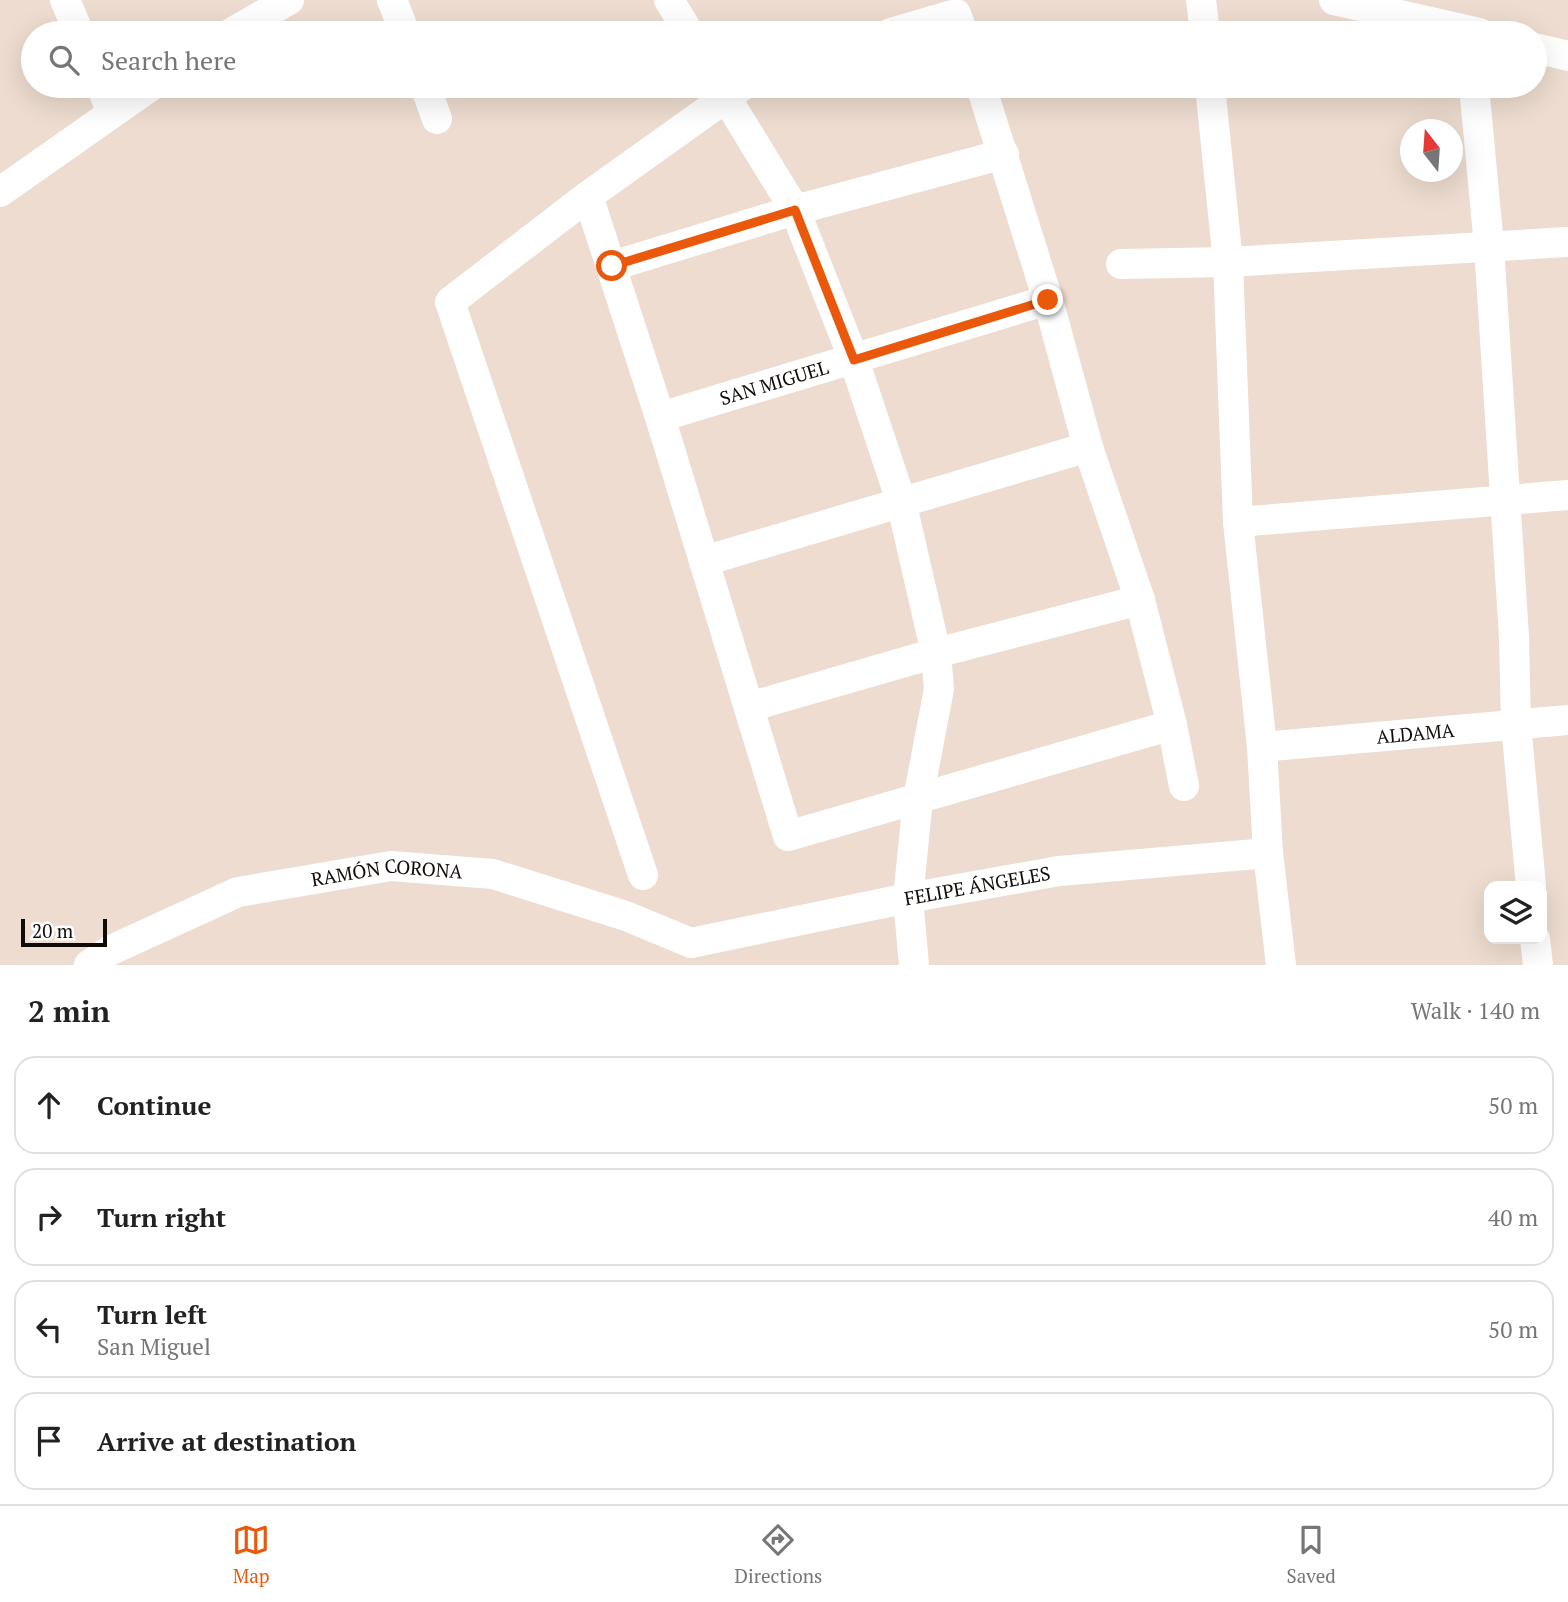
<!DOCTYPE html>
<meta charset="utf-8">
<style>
body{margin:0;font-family:"PT Serif",serif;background:#f2f2f2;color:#222}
.controls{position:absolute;right:21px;bottom:21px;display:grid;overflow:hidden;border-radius:14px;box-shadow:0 7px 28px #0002}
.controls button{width:63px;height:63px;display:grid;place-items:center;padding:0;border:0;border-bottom:2px solid #e0e0e0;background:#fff;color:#222;font:35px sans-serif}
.compass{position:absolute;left:1400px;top:119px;width:63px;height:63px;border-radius:50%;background:#fff;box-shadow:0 7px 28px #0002;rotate:343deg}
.scale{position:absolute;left:21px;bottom:18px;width:86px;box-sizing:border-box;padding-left:7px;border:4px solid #110b07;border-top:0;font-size:19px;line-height:24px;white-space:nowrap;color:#110b07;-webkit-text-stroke:5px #fff;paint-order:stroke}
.stop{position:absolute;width:21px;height:21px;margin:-16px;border:5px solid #ea580c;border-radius:50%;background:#fff}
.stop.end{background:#ea580c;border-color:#fff;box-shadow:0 2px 7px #0008}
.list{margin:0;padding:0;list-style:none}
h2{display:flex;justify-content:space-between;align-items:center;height:91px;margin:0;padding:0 28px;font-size:30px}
h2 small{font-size:23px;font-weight:400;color:#767676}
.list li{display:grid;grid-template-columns:46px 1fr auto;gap:21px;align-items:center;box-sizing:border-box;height:98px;margin:0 14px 14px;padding:0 14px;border:2px solid #e0e0e0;border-radius:21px}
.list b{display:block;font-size:26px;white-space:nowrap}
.list p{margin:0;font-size:23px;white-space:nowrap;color:#767676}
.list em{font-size:23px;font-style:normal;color:#767676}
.icon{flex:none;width:38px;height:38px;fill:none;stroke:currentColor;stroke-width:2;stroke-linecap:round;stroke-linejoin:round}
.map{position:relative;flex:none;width:1568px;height:965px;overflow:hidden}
.search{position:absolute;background:#fff;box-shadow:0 7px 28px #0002;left:21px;right:21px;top:21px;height:77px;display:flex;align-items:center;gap:18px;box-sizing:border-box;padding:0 24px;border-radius:38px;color:#767676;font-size:26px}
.sheet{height:539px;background:#fff}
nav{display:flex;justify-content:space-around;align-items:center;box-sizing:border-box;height:98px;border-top:2px solid #e0e0e0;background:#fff;font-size:19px;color:#767676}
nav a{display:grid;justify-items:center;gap:4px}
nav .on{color:#ea580c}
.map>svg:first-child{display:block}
</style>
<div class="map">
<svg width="1568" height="965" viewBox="0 0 1568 965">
<rect width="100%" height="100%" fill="#eddccf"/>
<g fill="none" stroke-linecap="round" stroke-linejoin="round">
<g stroke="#fff" stroke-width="30">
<path d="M65 0 79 33"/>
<path d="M392 0 405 33"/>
<path d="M669 0 689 33"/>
<path d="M1201 0 1205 33"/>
<path d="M1334 0 1479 33"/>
<path d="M231 33 289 0"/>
<path d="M891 33 956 14 963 33"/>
<path d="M1535 48 1568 56"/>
<path d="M101 86 112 113"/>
<path d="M425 86 437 119"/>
<path d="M719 86 795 210 854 360 901 501 936 653 939 689 918 799 908 898 914 965"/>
<path d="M981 86 1048 300 1088 447 1140 600 1172 725 1184 786"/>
<path d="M1210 86 1228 262 1238 522 1262 747 1268 853 1281 965"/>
<path d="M1474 86 1489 246 1514 637 1516 724 1531 886"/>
<path d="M0 192 151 86"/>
<path d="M588 196 660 417 788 836 1172 725"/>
<path d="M1121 264 1228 262 1568 242"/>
<path d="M612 266 795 210 1004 154"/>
<path id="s1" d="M660 417 1048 300"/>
<path d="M1238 522 1568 495"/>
<path d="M704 561 1088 447"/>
<path d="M749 707 936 653 1140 600"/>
<path id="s2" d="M1262 747 1568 720"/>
<path d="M643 875 450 302 588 196 742 86"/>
<path d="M1535 939 1538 965"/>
<path id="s3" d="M691 943 908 898 1059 871 1268 853"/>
<path id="s4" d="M89 965 109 951 238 892 391 866 493 874 626 916 691 943"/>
</g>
</g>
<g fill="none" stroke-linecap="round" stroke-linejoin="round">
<path stroke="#ea580c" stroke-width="9" d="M612 266 795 210 854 360 1048 300"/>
</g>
<g text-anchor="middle" stroke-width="6" stroke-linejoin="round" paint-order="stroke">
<g font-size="19" fill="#110b07" stroke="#fff">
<text dy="7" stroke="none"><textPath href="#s1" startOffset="119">SAN MIGUEL</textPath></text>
<text dy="7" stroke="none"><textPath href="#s2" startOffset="154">ALDAMA</textPath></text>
<text dy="7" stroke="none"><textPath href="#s4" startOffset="317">RAMÓN CORONA</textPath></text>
<text dy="7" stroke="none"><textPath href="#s3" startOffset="292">FELIPE ÁNGELES</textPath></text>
</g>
</g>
</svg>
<div class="controls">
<button><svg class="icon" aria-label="layers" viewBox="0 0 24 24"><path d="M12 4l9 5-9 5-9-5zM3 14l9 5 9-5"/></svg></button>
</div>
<svg class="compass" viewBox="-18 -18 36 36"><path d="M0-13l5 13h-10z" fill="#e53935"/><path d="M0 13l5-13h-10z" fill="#767676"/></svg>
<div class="scale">20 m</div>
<div class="stop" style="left:612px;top:266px"></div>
<div class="stop end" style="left:1048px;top:300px"></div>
<div class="search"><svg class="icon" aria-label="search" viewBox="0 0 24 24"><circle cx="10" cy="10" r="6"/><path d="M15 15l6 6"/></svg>Search here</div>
</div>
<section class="sheet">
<h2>2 min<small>Walk · 140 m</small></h2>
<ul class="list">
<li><svg class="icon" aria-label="ahead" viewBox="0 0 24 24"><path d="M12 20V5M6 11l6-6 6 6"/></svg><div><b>Continue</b></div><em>50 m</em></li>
<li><svg class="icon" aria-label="right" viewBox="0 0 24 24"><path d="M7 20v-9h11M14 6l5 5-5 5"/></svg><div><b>Turn right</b></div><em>40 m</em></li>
<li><svg class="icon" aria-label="left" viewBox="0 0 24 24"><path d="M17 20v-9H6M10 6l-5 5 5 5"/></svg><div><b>Turn left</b><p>San Miguel</p></div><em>50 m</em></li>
<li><svg class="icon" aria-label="arrive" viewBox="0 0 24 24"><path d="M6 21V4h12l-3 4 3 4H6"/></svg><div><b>Arrive at destination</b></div></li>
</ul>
</section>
<nav>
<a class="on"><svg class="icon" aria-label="map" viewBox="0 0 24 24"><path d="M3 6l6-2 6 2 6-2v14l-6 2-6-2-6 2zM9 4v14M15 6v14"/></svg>Map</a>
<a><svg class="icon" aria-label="directions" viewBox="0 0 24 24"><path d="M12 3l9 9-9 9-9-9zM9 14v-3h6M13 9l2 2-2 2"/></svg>Directions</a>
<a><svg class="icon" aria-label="saved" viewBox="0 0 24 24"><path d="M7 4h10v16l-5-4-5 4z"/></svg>Saved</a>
</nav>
